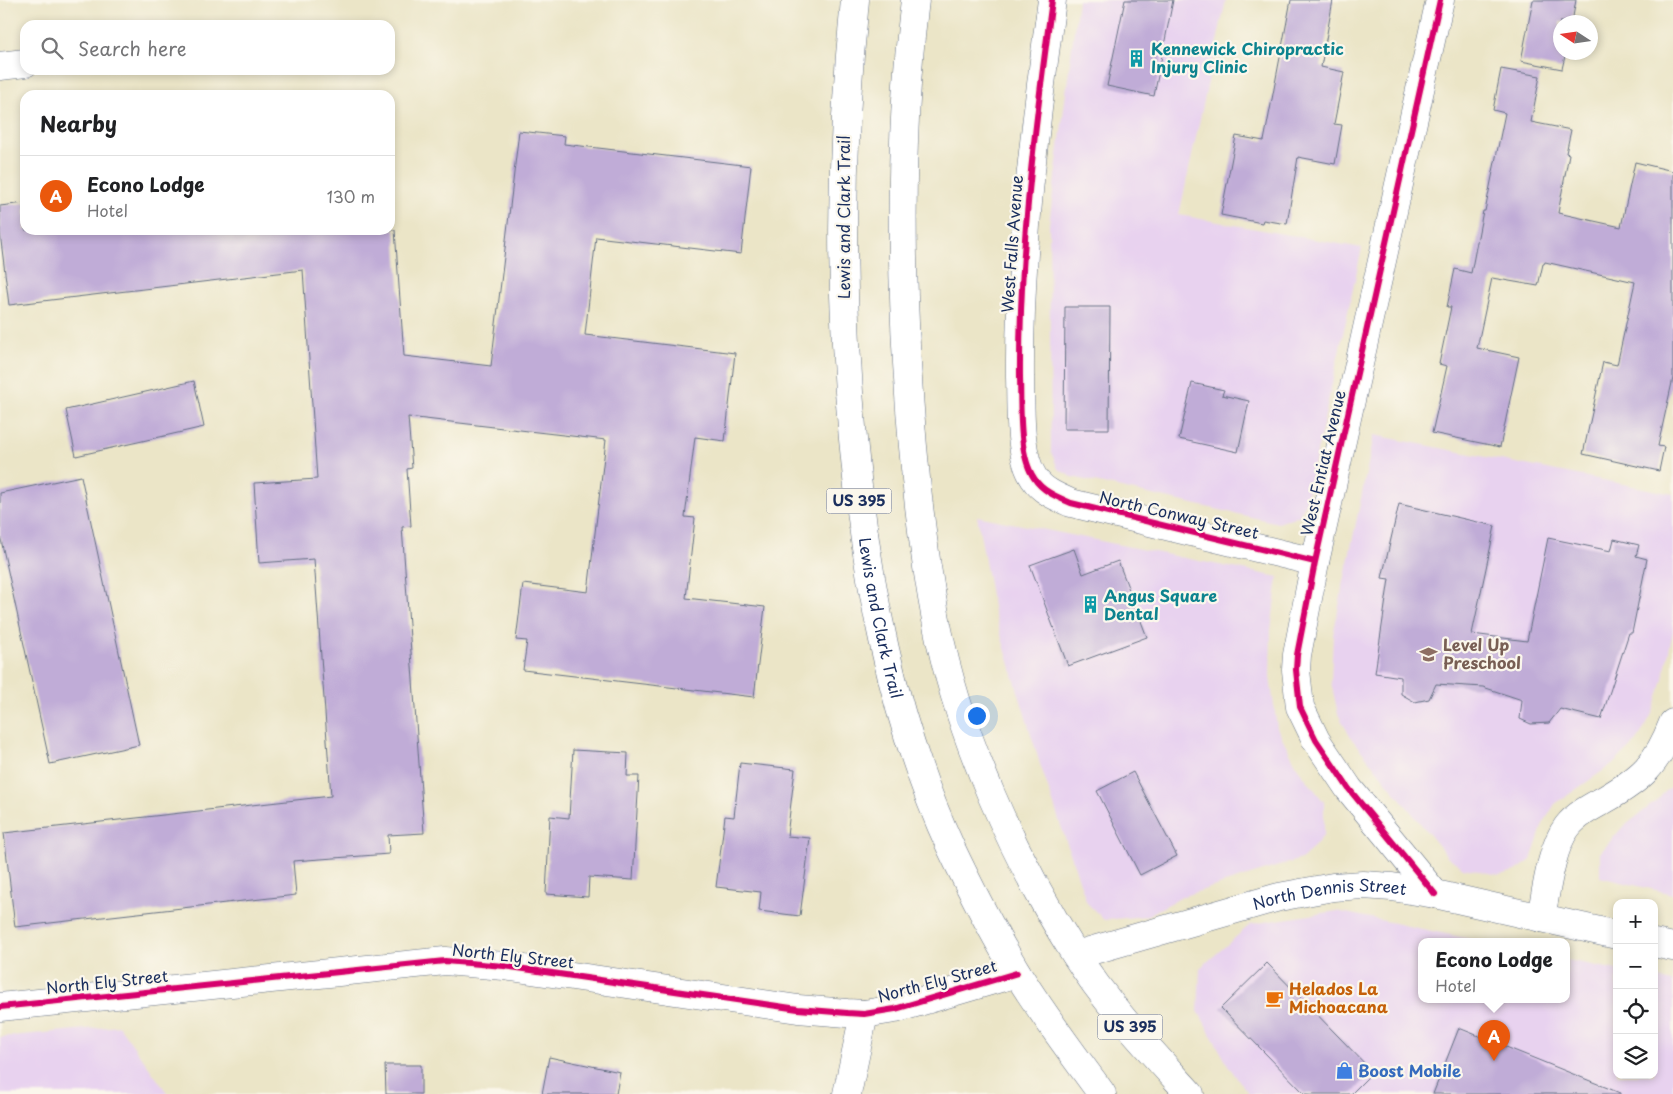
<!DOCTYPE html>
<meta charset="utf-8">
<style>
body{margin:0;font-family:"Playpen Sans",sans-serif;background:#f2f2f2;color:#202124}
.controls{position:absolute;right:15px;bottom:15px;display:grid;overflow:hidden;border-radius:10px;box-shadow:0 2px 8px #0003}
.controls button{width:45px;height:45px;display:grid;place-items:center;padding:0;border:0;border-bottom:1px solid #e0e0e0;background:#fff;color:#202124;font:25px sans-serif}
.compass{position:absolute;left:1553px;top:15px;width:45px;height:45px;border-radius:50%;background:#fff;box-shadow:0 2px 8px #0003;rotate:282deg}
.you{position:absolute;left:976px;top:715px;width:18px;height:18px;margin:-12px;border:4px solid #fff;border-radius:50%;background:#1a73e8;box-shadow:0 0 0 8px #1a73e833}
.badge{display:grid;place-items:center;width:32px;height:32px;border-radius:50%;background:#ea580c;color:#fff;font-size:16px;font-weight:700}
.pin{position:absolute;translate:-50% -41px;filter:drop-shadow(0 1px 2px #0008)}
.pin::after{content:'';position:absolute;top:26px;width:18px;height:15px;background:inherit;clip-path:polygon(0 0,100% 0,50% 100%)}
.popup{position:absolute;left:1418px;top:938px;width:152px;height:65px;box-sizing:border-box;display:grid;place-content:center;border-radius:10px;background:#fff;filter:drop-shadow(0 1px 4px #0005);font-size:16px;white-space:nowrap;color:#757577}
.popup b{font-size:19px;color:#202124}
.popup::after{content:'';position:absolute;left:50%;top:100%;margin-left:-10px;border:10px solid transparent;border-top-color:#fff}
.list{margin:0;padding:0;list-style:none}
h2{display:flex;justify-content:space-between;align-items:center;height:65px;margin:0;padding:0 20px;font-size:21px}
h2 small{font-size:16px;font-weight:400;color:#757577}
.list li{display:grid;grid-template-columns:32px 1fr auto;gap:15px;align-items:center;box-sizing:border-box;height:80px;padding:0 20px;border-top:1px solid #e0e0e0}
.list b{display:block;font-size:19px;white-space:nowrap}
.list p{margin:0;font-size:16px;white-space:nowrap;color:#757577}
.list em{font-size:16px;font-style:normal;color:#757577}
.icon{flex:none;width:28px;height:28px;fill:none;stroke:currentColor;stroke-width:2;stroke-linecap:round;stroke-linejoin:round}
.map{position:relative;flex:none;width:1673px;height:1094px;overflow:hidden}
.search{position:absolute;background:#fff;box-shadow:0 2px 8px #0003;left:20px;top:20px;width:375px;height:55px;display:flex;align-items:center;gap:12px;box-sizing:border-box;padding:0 18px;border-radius:15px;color:#757577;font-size:19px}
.panel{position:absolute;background:#fff;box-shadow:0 2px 8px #0003;left:20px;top:90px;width:375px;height:145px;border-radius:15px}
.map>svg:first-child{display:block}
</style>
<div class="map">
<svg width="1673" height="1094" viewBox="0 0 1673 1094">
<rect width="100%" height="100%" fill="#fbf7ec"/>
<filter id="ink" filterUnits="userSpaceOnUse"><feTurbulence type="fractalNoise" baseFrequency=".02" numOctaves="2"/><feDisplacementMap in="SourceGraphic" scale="10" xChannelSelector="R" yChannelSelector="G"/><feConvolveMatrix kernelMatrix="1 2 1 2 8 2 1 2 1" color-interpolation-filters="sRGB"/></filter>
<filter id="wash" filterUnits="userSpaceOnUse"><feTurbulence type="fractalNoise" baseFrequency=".0096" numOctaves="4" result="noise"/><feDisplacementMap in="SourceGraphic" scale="20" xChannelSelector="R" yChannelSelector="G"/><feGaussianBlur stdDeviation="1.12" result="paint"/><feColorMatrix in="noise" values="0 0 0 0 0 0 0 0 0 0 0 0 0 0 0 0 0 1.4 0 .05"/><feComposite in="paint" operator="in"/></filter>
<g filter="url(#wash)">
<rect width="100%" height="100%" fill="#ebe5c7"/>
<path fill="#e8d2ef" d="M1078 0H1226L1179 215 1362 248 1306 502 1299 516 1278 523 1072 477 1058 469 1051 452 1049 224Z
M1374 435 1673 494V631L1663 680 1653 712 1637 741 1614 763 1555 804 1543 824 1531 860 1516 871 1499 875 1463 868 1447 856 1351 738 1338 714 1331 682 1333 635Z
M977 516 1278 577 1271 630 1270 677 1277 728 1299 770 1324 802V835L1304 858 1184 896 1146 916 1104 920 1087 903 1040 764 994 612Z
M1673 784V894L1600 877V853L1621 829 1655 802Z
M1337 911 1484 942H1422V1000H1566L1567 960 1617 970V1075H1654V978L1673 982V1094H1249L1229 1067 1198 1011 1200 968 1251 924Z
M119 1026 168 1094H0V1037Z"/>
<g id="blocks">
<path fill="#c0acd7" d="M1125 0H1173L1154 96 1107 86Z
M1291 0H1333L1321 67 1344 72 1334 124 1342 125 1335 164 1298 157 1287 224 1263 220 1262 223 1221 215 1236 136 1264 141Z
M1533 0H1576L1572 22H1560V52H1566L1562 69 1521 61Z
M1501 69 1540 76 1531 122 1571 130 1566 153 1569 154 1558 213 1621 227 1635 162 1673 171V378L1658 446 1664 447 1659 471 1583 454 1603 362 1617 365 1635 282 1545 262 1544 264H1543L1538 286 1492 278 1477 348 1519 357 1500 447 1432 433 1447 366 1439 364 1451 307H1447L1455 269 1471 273 1483 211H1485L1505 113 1493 110Z
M519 131 565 136 564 144 751 166 741 254 596 237 585 335 735 353 725 441 695 437 685 517 695 518 686 598 765 607 754 697 523 670 527 641 516 640 523 584 588 592 606 440 408 417 412 468 407 469 411 526 402 527 424 833 388 835 389 854 293 861 296 895 15 927 4 833 331 796 314 559 259 563 254 483 317 479 303 270 9 305 0 233V206L25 203V230H395L404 356 491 366Z
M1065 307H1110L1109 429H1064Z
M194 381 204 427 76 456 66 410Z
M1192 383 1224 390 1222 395 1249 401 1238 452 1179 439Z
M81 476 139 745 50 764 0 535V493Z
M1399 504 1495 526 1472 634 1527 641 1548 538 1611 551 1614 539 1639 545 1636 556 1647 559 1632 633H1629L1601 719 1560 709 1549 723 1531 724 1520 719 1522 700 1483 687 1436 684 1429 699 1415 702 1401 694V677L1375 673 1389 579 1382 578Z
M1074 549 1083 574 1118 561 1147 637 1068 666 1030 565Z
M573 750 628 753 627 776H639L633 880 589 877 588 897 546 894 550 816 569 818Z
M740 763 795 769 787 836 810 838 800 916 759 911 761 892 716 887 725 816 734 817Z
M1133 772 1177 856 1140 875 1097 791Z
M1267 963 1373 1072 1351 1094H1305L1221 1008Z
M1459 1028 1620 1093V1094H1433Z
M549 1057 620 1072 616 1094H542Z
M385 1065H421V1094H386Z"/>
</g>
</g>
<g filter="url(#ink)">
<use href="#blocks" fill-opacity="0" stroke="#646f83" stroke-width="1"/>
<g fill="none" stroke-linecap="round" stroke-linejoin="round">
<defs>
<g id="minor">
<path d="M1052 0C1035 126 1019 251 1020 377 1021 405 1018 455 1034 478 1042 491 1057 497 1071 503L1315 562"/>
<path d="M0 66 25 63"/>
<path d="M1435 894 1349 789 1316 740 1300 707 1296 670 1297 655 1315 562 1440 0"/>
<path d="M1541 918C1546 892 1551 848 1567 827 1576 815 1591 807 1604 800 1642 778 1657 765 1673 723"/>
<path d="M1654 943 1673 947"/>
<path id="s1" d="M1076 955 1279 897 1333 887 1363 885 1392 887 1435 894 1617 935"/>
<path d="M0 1007 445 961 504 966 798 1009 847 1013 864 1014 895 1009 1017 973"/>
<path d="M847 1094 864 1014"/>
</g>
<g id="highway">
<path id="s2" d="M855 0C840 146 839 293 853 439 866 579 892 720 951 848 971 890 992 931 1016 971 1042 1014 1073 1054 1102 1094"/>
<path d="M915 0C900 121 900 242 907 363 912 451 920 538 937 625 959 736 1014 858 1075 954 1107 1005 1149 1049 1190 1094"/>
</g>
</defs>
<use href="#minor" stroke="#646f83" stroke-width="29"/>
<use href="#highway" stroke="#646f83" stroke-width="29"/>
<use href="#minor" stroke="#fff" stroke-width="28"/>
<use href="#highway" stroke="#fff" stroke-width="28"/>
<defs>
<path id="cycleway" d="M1052 0C1035 126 1019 251 1020 377 1021 405 1018 455 1034 478 1042 491 1057 497 1071 503L1315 562
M1435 894 1349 789 1316 740 1300 707 1296 670 1297 655 1315 562 1440 0
M0 1007 445 961 504 966 798 1009 847 1013 864 1014 895 1009 1017 973"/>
</defs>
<use href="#cycleway" stroke="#fbf7ec" stroke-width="9"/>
<use href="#cycleway" stroke="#d6006c" stroke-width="6"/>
</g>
</g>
<defs>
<symbol id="building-bare" viewBox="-9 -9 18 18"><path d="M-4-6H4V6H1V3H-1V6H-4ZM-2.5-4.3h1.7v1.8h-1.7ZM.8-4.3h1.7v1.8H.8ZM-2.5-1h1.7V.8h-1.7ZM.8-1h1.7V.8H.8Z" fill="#0f9aa8" stroke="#fbf7ec" stroke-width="2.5" paint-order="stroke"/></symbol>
<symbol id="school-bare" viewBox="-9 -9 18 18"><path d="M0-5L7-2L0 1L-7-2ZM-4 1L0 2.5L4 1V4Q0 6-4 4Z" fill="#8d6e63" stroke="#fbf7ec" stroke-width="2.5" paint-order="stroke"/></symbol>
<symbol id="cafe-bare" viewBox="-9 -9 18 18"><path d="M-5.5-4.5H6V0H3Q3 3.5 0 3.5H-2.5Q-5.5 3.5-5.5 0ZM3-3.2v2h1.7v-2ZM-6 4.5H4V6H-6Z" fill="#e8710a" stroke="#fbf7ec" stroke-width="2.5" paint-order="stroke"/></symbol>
<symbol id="shop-bare" viewBox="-9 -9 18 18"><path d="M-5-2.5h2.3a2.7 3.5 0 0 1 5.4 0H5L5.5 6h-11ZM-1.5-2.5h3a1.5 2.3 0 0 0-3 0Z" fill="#3f7fe0" stroke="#fbf7ec" stroke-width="2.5" paint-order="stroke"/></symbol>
</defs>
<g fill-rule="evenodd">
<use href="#building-bare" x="1124" y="46" width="25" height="25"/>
<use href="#building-bare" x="1078" y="592" width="25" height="25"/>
<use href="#school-bare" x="1416" y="642" width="25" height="25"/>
<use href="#cafe-bare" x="1262" y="986" width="25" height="25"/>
<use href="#shop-bare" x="1332" y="1058" width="25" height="25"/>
</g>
<g text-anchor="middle" stroke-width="4.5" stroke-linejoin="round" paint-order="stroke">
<g fill="#fbf7ec" stroke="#5e6b89" stroke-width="1">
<rect x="826.5" y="488.5" width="65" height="25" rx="4"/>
<rect x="1097.5" y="1014.5" width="65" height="25" rx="4"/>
</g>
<g font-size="15" font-weight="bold" fill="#1b2f5e">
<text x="859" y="506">US 395</text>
<text x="1130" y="1032">US 395</text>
</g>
<g font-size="16" font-weight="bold" fill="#0d838f" stroke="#fbf7ec" text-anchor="start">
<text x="1151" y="55">Kennewick Chiropractic<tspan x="1151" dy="18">Injury Clinic</tspan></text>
<text x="1104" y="602">Angus Square<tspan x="1104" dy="18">Dental</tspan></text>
</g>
<g font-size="16" fill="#1b2f5e" stroke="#fbf7ec">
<text transform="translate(844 217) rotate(-90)" y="6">Lewis and Clark Trail</text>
<text transform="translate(1012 244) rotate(-86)" y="6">West Falls Avenue</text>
<text transform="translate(1323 463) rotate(-77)" y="6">West Entiat Avenue</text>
<text transform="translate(1179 515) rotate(13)" y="6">North Conway Street</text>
<text dy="6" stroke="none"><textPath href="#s2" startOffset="621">Lewis and Clark Trail</textPath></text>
<text dy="6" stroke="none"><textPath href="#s1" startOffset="262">North Dennis Street</textPath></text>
<text transform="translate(513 956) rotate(6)" y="6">North Ely Street</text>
<text transform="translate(937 981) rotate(-15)" y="6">North Ely Street</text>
<text transform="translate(107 982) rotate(-6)" y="6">North Ely Street</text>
</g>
<g font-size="16" font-weight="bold" fill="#785e54" stroke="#fbf7ec" text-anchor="start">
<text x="1443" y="651">Level Up<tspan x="1443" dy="18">Preschool</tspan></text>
</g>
<g font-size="16" font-weight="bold" fill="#c56008" stroke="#fbf7ec" text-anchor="start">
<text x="1289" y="995">Helados La<tspan x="1289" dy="18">Michoacana</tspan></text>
</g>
<g font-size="16" font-weight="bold" fill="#366cbe" stroke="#fbf7ec" text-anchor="start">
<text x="1358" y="1077">Boost Mobile</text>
</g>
</g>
</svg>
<div class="controls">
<button>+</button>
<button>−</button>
<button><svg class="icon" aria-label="locate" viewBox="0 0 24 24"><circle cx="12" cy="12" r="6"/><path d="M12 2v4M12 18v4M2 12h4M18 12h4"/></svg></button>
<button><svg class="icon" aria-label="layers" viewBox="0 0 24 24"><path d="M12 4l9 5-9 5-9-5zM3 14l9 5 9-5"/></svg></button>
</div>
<svg class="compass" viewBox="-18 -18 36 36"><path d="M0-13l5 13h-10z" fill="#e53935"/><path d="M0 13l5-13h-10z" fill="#757577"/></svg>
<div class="you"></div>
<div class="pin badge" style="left:1494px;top:1061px">A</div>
<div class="popup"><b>Econo Lodge</b>Hotel</div>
<div class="search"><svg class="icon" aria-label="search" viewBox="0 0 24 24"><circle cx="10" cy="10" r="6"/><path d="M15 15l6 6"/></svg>Search here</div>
<section class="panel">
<h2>Nearby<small></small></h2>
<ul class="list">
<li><span class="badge">A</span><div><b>Econo Lodge</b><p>Hotel</p></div><em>130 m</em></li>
</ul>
</section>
</div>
